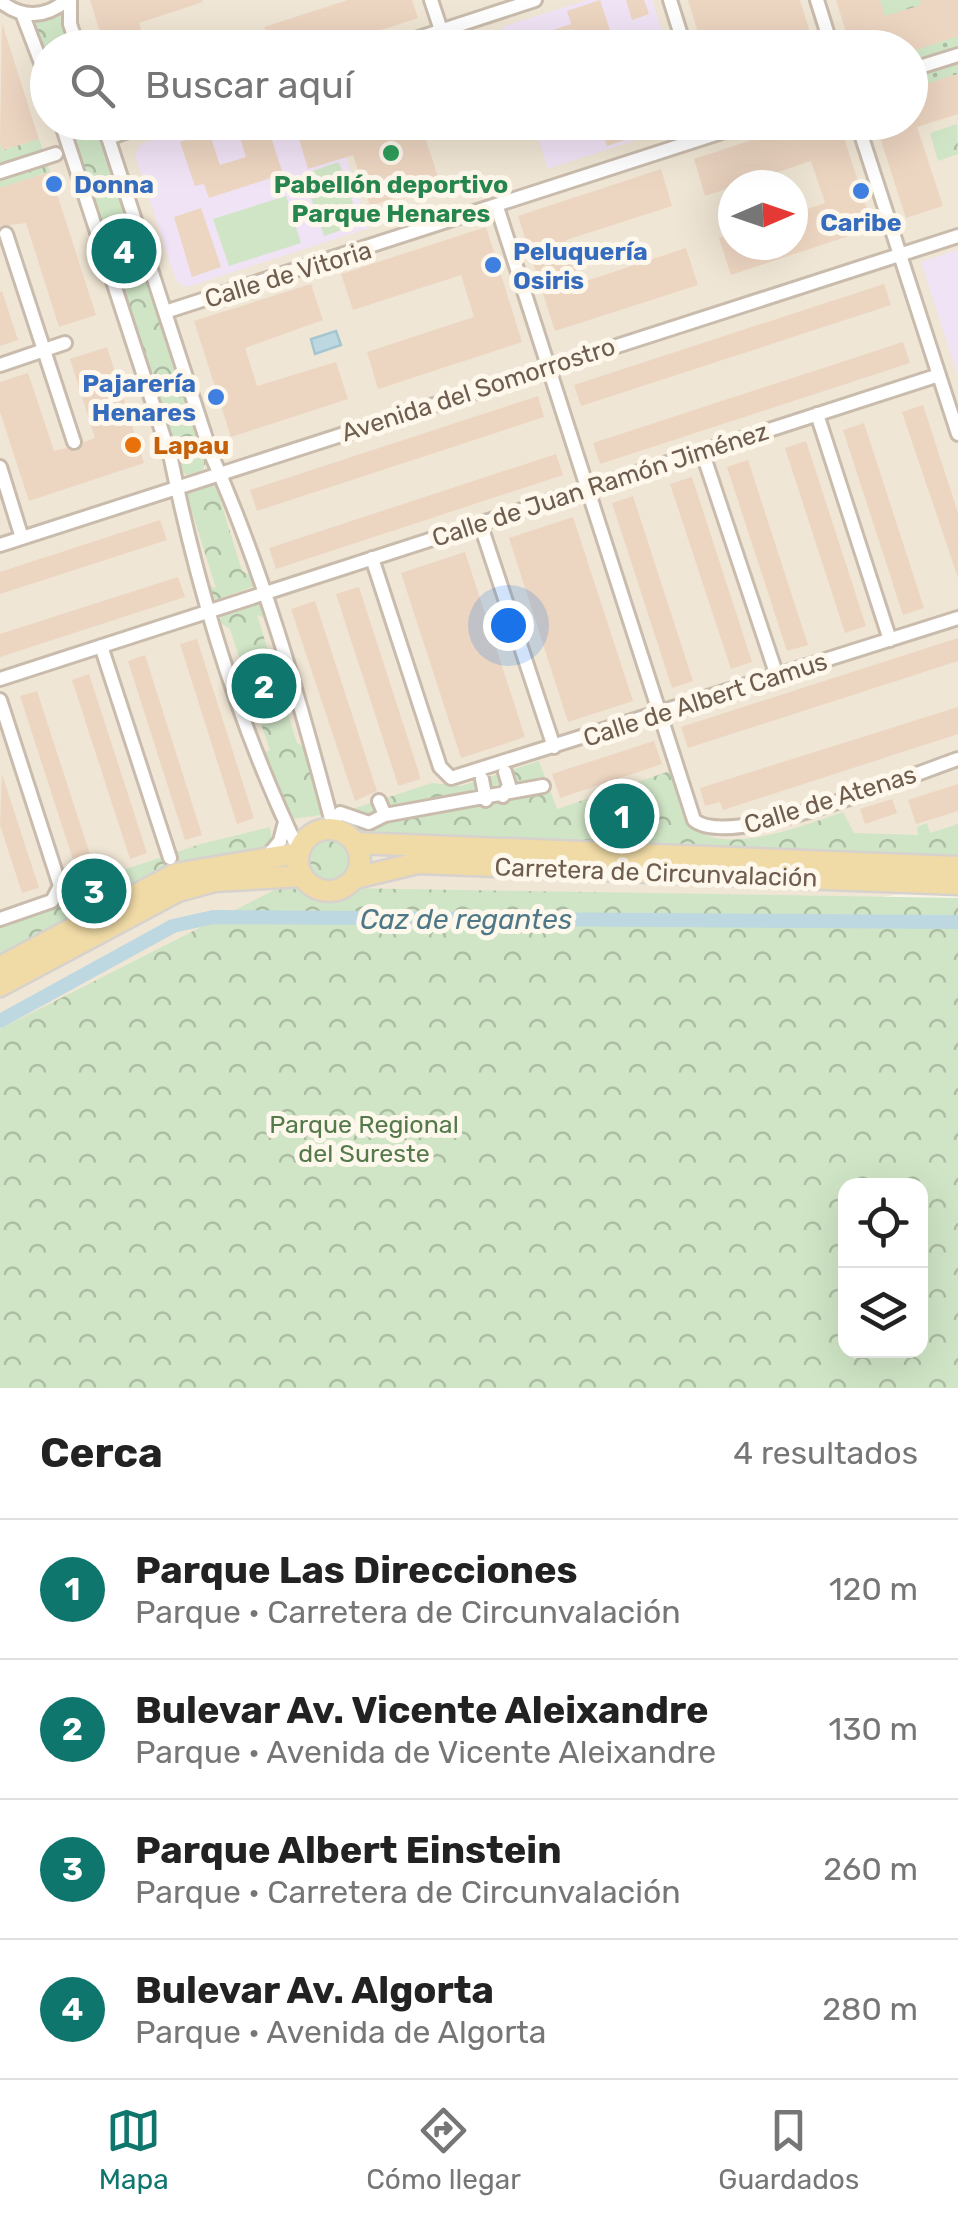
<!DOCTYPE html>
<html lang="es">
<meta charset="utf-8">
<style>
body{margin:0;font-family:Rubik,sans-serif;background:#f6f6f6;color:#222}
.controls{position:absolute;right:30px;bottom:30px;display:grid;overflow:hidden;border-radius:20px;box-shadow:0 10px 40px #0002}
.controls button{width:90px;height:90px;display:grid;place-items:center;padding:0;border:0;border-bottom:2px solid #e0e0e0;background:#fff;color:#222;font:50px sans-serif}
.compass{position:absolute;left:718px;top:170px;width:90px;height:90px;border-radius:50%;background:#fff;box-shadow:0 10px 40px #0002;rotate:88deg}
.you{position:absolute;left:508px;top:625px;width:35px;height:35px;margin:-25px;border:8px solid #fff;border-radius:50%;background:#1a73e8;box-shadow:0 0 0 15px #1a73e833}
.badge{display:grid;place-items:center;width:65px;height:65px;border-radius:50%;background:#0f766e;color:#fff;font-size:32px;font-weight:700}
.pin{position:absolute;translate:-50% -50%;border:5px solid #fff;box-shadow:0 2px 10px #0006}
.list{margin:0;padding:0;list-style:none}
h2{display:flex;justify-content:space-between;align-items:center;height:130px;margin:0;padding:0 40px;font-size:42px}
h2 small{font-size:32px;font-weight:400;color:#767676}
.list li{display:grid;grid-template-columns:65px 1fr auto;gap:30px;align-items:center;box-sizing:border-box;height:140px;padding:0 40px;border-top:2px solid #e0e0e0}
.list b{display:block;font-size:38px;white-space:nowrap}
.list p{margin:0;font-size:32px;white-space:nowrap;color:#767676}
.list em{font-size:32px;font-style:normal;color:#767676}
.icon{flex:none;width:55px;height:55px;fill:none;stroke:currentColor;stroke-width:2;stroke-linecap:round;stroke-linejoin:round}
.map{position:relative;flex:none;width:958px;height:1388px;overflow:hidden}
.search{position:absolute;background:#fff;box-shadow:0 10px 40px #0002;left:30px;right:30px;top:30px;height:110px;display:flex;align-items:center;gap:25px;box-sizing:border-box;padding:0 35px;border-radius:55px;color:#767676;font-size:38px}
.sheet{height:690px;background:#fff}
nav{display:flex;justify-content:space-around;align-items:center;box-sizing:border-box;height:140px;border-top:2px solid #e0e0e0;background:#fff;font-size:28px;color:#767676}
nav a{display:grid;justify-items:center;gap:5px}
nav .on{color:#0f766e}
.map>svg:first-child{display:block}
</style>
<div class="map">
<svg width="958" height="1388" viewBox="0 0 958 1388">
<defs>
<pattern id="park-crowns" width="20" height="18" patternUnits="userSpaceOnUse" patternTransform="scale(2.5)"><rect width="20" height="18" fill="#d0e5c6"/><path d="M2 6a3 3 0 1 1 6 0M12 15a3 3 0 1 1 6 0" fill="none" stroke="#adbda3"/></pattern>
<pattern id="garden-dots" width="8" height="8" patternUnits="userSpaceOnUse" patternTransform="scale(2.5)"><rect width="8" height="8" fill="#d0e5c6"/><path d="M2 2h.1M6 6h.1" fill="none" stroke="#adbda3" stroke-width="1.8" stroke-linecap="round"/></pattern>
</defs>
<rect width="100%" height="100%" fill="#f9f3e6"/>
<path fill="#f0e6d5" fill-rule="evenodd" d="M0 0H958V884L0 1049ZM48 48H910V122H48ZM733 185H793V245H733Z"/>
<path fill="#f0e3f6" d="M587 0H652L667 47H508L502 27Z
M691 122 548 169 533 123Z
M207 123H335L369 228 187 287 176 281 135 155 141 144Z
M954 251 958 252V376L921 262Z"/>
<path fill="#d0e5c6" d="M339 162 360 224 324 236 303 174Z
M286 196 301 243 229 266 213 219Z"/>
<path fill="url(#park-crowns)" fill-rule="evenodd" d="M877 0H920L932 13 908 9 887 24Z
M63 13 74 47 48 48 47 65 34 23Z
M66 123H99L207 459 203 470 187 475 178 469Z
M957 124 958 154 938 161 930 133Z
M39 139 50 172 0 188V143L3 150Z
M208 485H220L227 499 219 496 242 571 254 577 255 586 215 600 206 584 216 588 192 512 182 507 185 494Z
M250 603 261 606 267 619 257 615 297 743 308 749 321 815 291 819 261 752 270 751 230 629 219 622 224 612Z
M539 761 557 809 670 771C675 786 679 810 688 822 716 861 808 824 843 812L854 833 918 835 917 827 927 823 930 833 958 824V859L361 834 340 813 432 783 461 786Z
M270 827 272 841 259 850 211 856 134 882 0 957V910L45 895 54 906 72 887 201 844Z
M305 861a23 23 0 1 1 46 0a23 23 0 1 1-46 0Z
M280 887 958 898V1388H0V1029ZM846 1186H920V1350H846Z"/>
<path fill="url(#garden-dots)" d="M958 36V51L911 67 910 52Z
M958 58V74L911 89 910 74Z"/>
<path fill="#bdd8e1" stroke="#a4c6d1" stroke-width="2.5" d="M336 331 341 345 315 354 311 339Z"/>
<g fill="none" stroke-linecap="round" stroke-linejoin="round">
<path stroke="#bdd8e1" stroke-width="14" d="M0 1021 173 926 213 917 958 922"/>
</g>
<path fill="#ecd5c1" d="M90 0H202L203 2 139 23 147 48H105Z
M348 0H412L418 18 326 48H275L273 40 268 41 264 27Z
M600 0 616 48H579L576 38 545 48 541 34 571 24 567 11Z
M626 0H644L649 14 632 20Z
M688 0H800L815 48H703Z
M836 0H880L885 16 921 5 920 0H958V36L910 52V48H851Z
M2 23 39 139 2 150 0 143Z
M958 74V114L917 127 943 206 906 218 875 122H910V89Z
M235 122H266L283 174 209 198 204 184 195 186 180 142 209 132 220 165 246 157Z
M294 122H420L440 183 370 206 353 155 308 169Z
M599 122H646L649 132 607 146Z
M806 122H839L873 228 731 275 719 238 733 233V245H793V214L825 203 811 161 705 196 694 159Z
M661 169 672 206 566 240 580 283 686 248 698 285 555 331 518 216Z
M50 172 96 315 59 327 26 223 0 226V188Z
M201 208 221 267 192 277 174 217Z
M486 227 522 342 378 389 367 352 474 317 461 275 353 310 341 274Z
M311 284 323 320 245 348 252 370 257 386 336 362 348 399 231 437 194 321Z
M884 284 891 305 581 406 574 385Z
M2 291 18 340 0 346V292Z
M903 342 910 363 600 464 593 443Z
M107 347 144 463 29 501 0 412V382L28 373 54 451 66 448 76 452 84 442 95 438 70 359Z
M538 396 544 417 257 511 250 490Z
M923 405 958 513V578L902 412Z
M864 423 924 608 903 615 843 430Z
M806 441 866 626 845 633 785 448Z
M556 454 563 475 276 569 269 548Z
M748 460 808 645 787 651 727 467Z
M692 477 752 662 731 669 670 484Z
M633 496 693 681 672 688 612 503Z
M573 517 633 701 568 722 509 538Z
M160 520 167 540 0 594V572Z
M465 552 525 737 461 758 401 573Z
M178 577 185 597 0 657V634Z
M359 587 419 773 420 779 402 785H398L336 594Z
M315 601 377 791 355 801 291 609Z
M958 638V661L688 748 681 727Z
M197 639 254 818 237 824 180 644Z
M145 655 202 835 185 840 128 661Z
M89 674 147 853 130 859 72 680Z
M37 691 95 870 78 875 20 696Z
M958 707V734L723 810 720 802 705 806 700 788Z
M654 741 662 764 560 798 552 774Z
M2 774 39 888 22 893 0 825Z
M958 784V811L916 824 908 800Z
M892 799 897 813 865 824 860 809Z"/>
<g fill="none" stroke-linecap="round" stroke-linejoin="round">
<defs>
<path id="street" d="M70 0V24L78 48
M431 0 441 30
M670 0 685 48
M817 0 832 48
M0 1C22 19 45 18 67 0
M22 13 48 81
M388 48 535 0
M910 70 958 55
M61 122 171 459C198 591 240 729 299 851
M103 122 211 454C262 568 298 694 330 815L341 831
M857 122 958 434
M108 138 154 122
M0 172 56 154
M497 207 694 820C730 851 911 775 958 759
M6 234 74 442
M165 312 753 122
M0 365 65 343
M817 414 890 640
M702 451 777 676
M0 467 22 538
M480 523 554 747
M0 545 958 236
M372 558 440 767 451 778 958 618
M101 646 170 858
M0 679 939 375
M0 700 60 886 52 901 0 919
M482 779 486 800
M503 796 509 785 505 772
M379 801 385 815
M340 813 369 823 385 815 543 786
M266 858 280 841 285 822"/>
<path id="primary" d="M298 860a31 31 0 1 1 62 0a31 31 0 1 1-62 0Z
M355 843 958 867
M355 878 418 863 958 884
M0 967 175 874 299 853
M0 986 178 891 215 881 302 876"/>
</defs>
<use href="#street" stroke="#c9bcad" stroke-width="18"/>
<use href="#primary" stroke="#d7d2cd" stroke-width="25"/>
<use href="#street" stroke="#fff" stroke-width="12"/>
<use href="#primary" stroke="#f0dba6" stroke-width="20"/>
</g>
<circle fill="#2e9e5b" stroke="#fdf7ec" stroke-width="4" cx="391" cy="153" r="10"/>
<g fill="#3f7fe0" stroke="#fdf7ec" stroke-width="4">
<circle cx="54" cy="184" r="10"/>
<circle cx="861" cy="191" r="10"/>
<circle cx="493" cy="265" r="10"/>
<circle cx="216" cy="397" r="10"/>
</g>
<circle fill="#e8710a" stroke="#fdf7ec" stroke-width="4" cx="133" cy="445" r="10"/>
<g text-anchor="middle" stroke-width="10" stroke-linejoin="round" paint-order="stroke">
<g font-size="25" font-weight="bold" fill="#366cbe" stroke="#fdf7ec" text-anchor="start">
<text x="74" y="193">Donna</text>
<text x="861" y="231" text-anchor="middle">Caribe</text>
<text x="513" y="260">Peluquería<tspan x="513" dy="29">Osiris</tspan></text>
<text x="196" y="392" text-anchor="end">Pajarería<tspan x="196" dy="29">Henares</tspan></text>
</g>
<g font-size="25" font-weight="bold" fill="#27864d" stroke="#fdf7ec">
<text x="391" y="193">Pabellón deportivo<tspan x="391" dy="29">Parque Henares</tspan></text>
</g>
<g font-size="25" fill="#6f5d4e" stroke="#fdf7ec">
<text transform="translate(288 274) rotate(-17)" y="9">Calle de Vitoria</text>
<text transform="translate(478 389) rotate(-18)" y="9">Avenida del Somorrostro</text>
<text transform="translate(600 484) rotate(-18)" y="9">Calle de Juan Ramón Jiménez</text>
<text transform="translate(705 699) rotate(-18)" y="9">Calle de Albert Camus</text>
<text transform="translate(830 799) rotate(-17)" y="9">Calle de Atenas</text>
<text transform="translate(656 872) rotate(2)" y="9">Carretera de Circunvalación</text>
</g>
<g font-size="25" font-weight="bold" fill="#c56008" stroke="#fdf7ec" text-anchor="start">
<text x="153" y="454">Lapau</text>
</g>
<g font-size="25" fill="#547a4b" stroke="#fdf7ec">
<text x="364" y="1133">Parque Regional<tspan x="364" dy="29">del Sureste</tspan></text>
</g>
<g font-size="28" font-style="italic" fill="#4e7887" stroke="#fdf7ec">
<text x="466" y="929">Caz de regantes</text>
</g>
</g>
</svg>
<div class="controls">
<button><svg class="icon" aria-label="locate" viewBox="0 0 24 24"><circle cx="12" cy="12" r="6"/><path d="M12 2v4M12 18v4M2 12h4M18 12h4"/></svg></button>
<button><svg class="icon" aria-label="layers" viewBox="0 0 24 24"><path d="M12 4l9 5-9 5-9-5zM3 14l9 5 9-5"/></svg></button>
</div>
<svg class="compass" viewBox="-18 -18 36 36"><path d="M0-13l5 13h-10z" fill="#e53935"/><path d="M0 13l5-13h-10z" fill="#767676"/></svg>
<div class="you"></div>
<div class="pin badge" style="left:622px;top:816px">1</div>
<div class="pin badge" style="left:264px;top:686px">2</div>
<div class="pin badge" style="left:94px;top:891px">3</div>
<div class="pin badge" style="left:124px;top:251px">4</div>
<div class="search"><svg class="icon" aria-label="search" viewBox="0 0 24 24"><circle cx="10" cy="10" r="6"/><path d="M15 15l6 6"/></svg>Buscar aquí</div>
</div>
<section class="sheet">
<h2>Cerca<small>4 resultados</small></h2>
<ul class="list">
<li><span class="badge">1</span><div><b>Parque Las Direcciones</b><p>Parque · Carretera de Circunvalación</p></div><em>120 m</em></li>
<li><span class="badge">2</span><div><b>Bulevar Av. Vicente Aleixandre</b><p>Parque · Avenida de Vicente Aleixandre</p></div><em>130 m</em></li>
<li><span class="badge">3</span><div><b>Parque Albert Einstein</b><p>Parque · Carretera de Circunvalación</p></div><em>260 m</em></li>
<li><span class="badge">4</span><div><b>Bulevar Av. Algorta</b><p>Parque · Avenida de Algorta</p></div><em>280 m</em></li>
</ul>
</section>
<nav>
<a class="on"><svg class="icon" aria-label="map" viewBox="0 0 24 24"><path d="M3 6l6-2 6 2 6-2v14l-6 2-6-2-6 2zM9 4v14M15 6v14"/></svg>Mapa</a>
<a><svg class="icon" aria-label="directions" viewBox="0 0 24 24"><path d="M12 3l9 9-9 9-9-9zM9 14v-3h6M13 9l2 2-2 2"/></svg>Cómo llegar</a>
<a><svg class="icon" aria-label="saved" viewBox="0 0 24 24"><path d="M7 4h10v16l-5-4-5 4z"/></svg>Guardados</a>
</nav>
